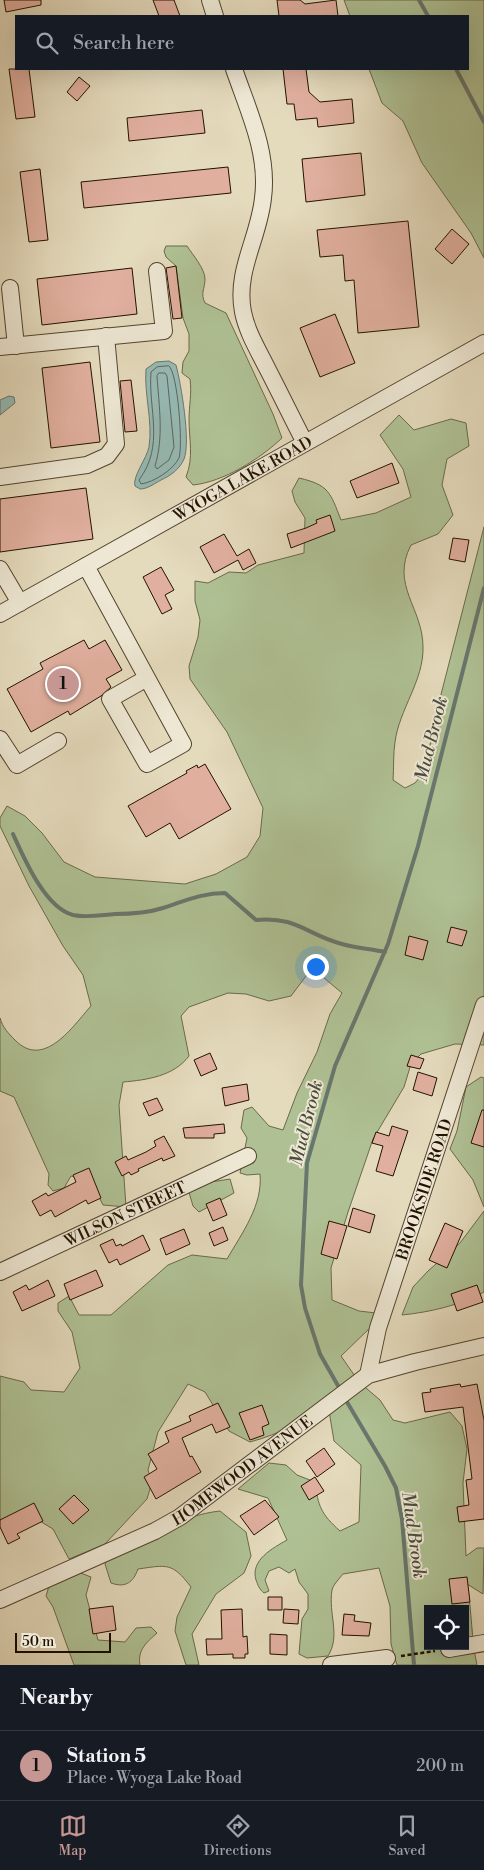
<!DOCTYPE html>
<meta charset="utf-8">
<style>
body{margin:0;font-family:"Libre Bodoni",serif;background:#242831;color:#f1f3f6}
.controls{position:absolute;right:15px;bottom:15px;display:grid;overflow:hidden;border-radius:0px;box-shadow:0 5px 20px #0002}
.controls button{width:45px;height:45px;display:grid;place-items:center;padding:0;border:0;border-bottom:1px solid #363941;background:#171b24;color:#f1f3f6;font:25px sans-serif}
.scale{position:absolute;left:15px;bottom:12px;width:96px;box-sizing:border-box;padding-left:5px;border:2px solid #231200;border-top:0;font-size:14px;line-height:18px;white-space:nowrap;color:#231200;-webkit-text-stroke:4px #ede7d3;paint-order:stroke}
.you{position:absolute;left:315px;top:966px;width:18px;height:18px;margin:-12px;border:4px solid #fff;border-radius:50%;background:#1a73e8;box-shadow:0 0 0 8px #1a73e833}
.badge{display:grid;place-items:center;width:32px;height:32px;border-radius:50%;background:#c59692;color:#111;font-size:16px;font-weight:700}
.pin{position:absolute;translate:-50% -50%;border:2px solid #fff;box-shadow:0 1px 5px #0006}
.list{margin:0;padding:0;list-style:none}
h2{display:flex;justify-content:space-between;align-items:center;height:65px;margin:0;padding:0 20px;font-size:21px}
h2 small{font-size:16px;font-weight:400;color:#9ea1a6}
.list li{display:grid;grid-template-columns:32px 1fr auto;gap:15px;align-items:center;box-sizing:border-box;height:70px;padding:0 20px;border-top:1px solid #363941}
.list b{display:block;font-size:19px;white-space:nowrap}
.list p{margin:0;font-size:16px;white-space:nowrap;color:#9ea1a6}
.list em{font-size:16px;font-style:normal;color:#9ea1a6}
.icon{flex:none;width:28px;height:28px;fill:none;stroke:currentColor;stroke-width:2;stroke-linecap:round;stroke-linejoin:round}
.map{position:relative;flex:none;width:484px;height:1665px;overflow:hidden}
.search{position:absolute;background:#171b24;box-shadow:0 5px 20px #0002;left:15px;right:15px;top:15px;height:55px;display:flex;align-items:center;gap:12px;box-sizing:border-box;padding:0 18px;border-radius:0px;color:#9ea1a6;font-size:19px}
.sheet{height:135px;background:#171b24}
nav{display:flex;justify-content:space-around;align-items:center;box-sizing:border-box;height:70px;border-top:1px solid #363941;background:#171b24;font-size:14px;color:#9ea1a6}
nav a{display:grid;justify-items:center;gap:2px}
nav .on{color:#c59692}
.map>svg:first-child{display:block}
</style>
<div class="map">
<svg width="484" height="1665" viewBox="0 0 484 1665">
<rect width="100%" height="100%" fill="#e4dabc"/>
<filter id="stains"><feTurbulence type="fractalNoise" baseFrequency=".004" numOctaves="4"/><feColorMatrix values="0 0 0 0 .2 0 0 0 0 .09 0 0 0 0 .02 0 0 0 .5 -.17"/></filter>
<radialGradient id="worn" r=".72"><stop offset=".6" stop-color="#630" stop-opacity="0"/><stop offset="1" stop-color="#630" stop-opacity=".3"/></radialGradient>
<path fill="#afc194" stroke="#696a4a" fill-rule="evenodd" d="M344 0H484V258L471 233 422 163 403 121 382 103 369 69H468V16H350Z
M166 246H187C193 255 205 269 205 279 205 289 200 293 205 303L226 313 273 414 282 438C260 459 223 482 193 485L186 477C194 457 189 440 189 419 189 406 192 393 190 379L182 373 183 362 189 351V334L183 318 176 266 166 257 164 251Z
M399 415 414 430 451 419 466 423 469 446 447 459 442 485 453 515 438 534 411 545C390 585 423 608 423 647 424 680 399 710 395 742 393 754 394 768 393 780L405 788 415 783 425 771 436 714 484 527V1045L455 1044 421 1054 411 1064 404 1087 373 1139 348 1212 331 1268 332 1300 359 1311 376 1313 373 1325 341 1356 359 1382 380 1400 393 1420 405 1423 450 1412 462 1426 467 1449 463 1483 466 1556 477 1548H484L483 1594 467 1584C472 1611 471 1638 477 1665H397L391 1644 390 1606 379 1568 343 1574C339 1579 333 1585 332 1590 328 1614 341 1635 328 1656L307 1658 299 1654 302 1619 308 1609V1594L299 1582 295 1569 289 1573 279 1567 269 1571 265 1580 269 1591 264 1593C259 1589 258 1585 256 1580 250 1560 273 1548 287 1540L268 1498 238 1489 269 1463 286 1465 297 1475 315 1482C318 1506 321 1514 340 1531L359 1522 361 1465 334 1441 328 1405C303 1421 280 1434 250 1442L229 1431 205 1392 188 1384 158 1432 148 1470 152 1482 147 1499 105 1544 69 1559 53 1529 38 1520 0 1528V1376L24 1382 31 1390 64 1392 80 1368 72 1332 58 1311V1303L69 1296 79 1315H111L168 1265 192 1255 227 1259C242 1233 263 1205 260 1174L247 1175 240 1173 247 1138 241 1128 244 1110 252 1107 269 1126 283 1130 297 1093 317 1052 330 1014 342 993 312 968 291 996 269 1001 246 994 228 993 189 1007 181 1016 189 1056C174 1076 147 1080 123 1082L119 1105 126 1207 103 1205 91 1181 71 1176 64 1188 53 1191 48 1185 49 1174 14 1097 0 1091V1018C3 1028 8 1033 15 1040 44 1070 73 1026 91 1006L83 975 63 946 29 886 0 826V818L7 806 25 816 42 833 64 862 95 877 185 884 216 874 247 857 260 836 263 808 227 732 190 679 189 666 198 637 200 620 195 601V581L208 583 229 572 246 573 258 565 304 553 305 518 295 502 292 491 299 478C329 485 330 492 341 520L376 513 411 497 403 469 380 435ZM428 1609H465V1646H428Z
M481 1077 484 1078V1207L473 1180 450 1149 457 1131 466 1087Z
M230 1179 234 1193 199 1212 193 1206 188 1189 198 1184Z
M484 1211V1292C458 1306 430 1312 402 1315L413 1287 428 1271 460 1243Z
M220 1511 246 1532 251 1556 244 1573 216 1594 192 1634 199 1665H186L175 1631 177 1617 191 1587C172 1562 167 1565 138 1569 133 1583 125 1588 111 1583L105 1564 110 1554C145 1538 182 1515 220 1511Z
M78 1572 91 1577 86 1595 98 1640 125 1642 136 1628 151 1627 157 1633C147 1642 137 1650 140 1665H74L53 1607 46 1596 49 1586Z"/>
<path fill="#96bab5" stroke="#68776d" d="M169 361 176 365C181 384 191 442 184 459 180 469 170 476 161 480 154 484 147 489 140 489L135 486C132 477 147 458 149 447 153 421 144 395 146 369L156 362Z
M9 396 14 397 15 403 0 415V400Z"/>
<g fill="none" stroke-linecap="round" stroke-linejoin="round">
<path stroke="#5c665a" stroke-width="1" d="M169 366C178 373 183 446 179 458 173 470 154 482 141 484L139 480C165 445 148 410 151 372L157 367Z
M159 373H165L167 376 174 447 169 460 157 469 155 466C164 436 159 407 157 376Z"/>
<path stroke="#68776d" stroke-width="4" d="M419 0 428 16
M456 69 484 122
M13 834C24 858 45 908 73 915 87 918 101 915 115 914 132 914 147 913 163 908 185 901 202 893 225 893L256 920C297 916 307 935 342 944 356 948 371 949 385 952
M341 1391 320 1354 305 1308 301 1285 307 1163 335 1066 388 944 418 846 484 588
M344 1397 385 1466 396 1488 402 1519 414 1665"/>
</g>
<path fill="#e0af9e" stroke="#231200" d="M4 0H41V5L6 12Z
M153 0H174L180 16H159Z
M277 0H300L305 4 336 0 338 16H279Z
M9 69H29L35 117 16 119Z
M283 69H306L309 92 320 102 352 99 354 123 318 127 317 118 296 120 294 104H287Z
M79 77 90 86 77 101 67 92Z
M202 110 205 133 129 141 127 118Z
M361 153 365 195 306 202 302 159Z
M228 167 231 193 84 208 81 182Z
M40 169 48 240 29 242 20 172Z
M408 221 419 327 358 333 354 280 345 281 343 255 320 257 317 230Z
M452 229 469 244 452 264 435 249Z
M176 266 182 318 173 319 166 268Z
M132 268 137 314 42 325 37 279Z
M335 314 355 363 320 377 300 328Z
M90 362 100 442 51 448 42 368Z
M131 380 137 431 125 432 120 381Z
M392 463 399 483 357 498 350 481Z
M86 488 93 539 0 552V499Z
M330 515 335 531 291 548 287 534 306 528 317 523 316 520Z
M224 534 237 556 249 549 256 563 243 570 238 560 214 573 200 547Z
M453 538 469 540 465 562 449 559Z
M161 567 174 590 165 595 172 609 162 614 143 577Z
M84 640 89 649 105 640 122 670 106 679 111 687 101 696 70 715 68 711 31 732 7 689 43 669 40 663Z
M205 764 231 809 179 839 170 823 146 837 128 806 187 773 186 771 197 765 198 768Z
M451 927 467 931 462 946 447 942Z
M409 936 428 941 423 960 405 955Z
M210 1053 217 1069 201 1076 194 1060Z
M411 1055 424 1059 420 1069 407 1066Z
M418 1072 437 1078 432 1096 413 1090Z
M247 1084 249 1100 225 1106 222 1088Z
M157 1098 163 1110 149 1116 143 1103Z
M482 1110H484V1147L471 1143Z
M224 1124 225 1133 214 1134V1138H185L183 1128Z
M392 1126 408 1131 393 1176 376 1171 383 1146 372 1143 376 1132 389 1136Z
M164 1136 175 1156 163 1161 162 1158 138 1169 139 1171 131 1175 129 1172 122 1176 115 1162 126 1156 128 1160 146 1152 156 1146 154 1141Z
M89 1168 101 1198 88 1204 86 1200 55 1217 51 1210 40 1216 32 1201 46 1193 48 1196 76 1182 73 1175Z
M220 1198 227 1215 213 1221 206 1204Z
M353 1208 375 1215 370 1233 348 1226Z
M329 1221 347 1226 337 1259 321 1254Z
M445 1223 463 1231 447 1268 429 1260Z
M223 1227 228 1240 214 1246 209 1233Z
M184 1229 190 1244 166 1255 160 1239Z
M143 1235 150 1250 120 1265 117 1259 109 1263 100 1245 113 1239 116 1246 121 1244 122 1246Z
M96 1270 103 1286 70 1300 64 1284Z
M48 1280 55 1296 22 1311 13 1292 26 1285 29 1290Z
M477 1285 483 1302 457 1311 451 1294Z
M460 1384 461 1387 477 1384 484 1420V1519L459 1522 457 1507 469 1505 466 1480 472 1479 463 1407 425 1412 422 1393 431 1392 430 1389Z
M218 1403 230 1427 216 1433 212 1424 182 1438 190 1457 192 1456 201 1472 156 1499 144 1477 157 1469 148 1454 169 1442 165 1432 191 1421 189 1416Z
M262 1405 269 1424 262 1427 264 1435 250 1440 239 1413Z
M324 1448 335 1464 317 1477 306 1461Z
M315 1477 324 1491 309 1500 301 1486Z
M74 1495 89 1510 73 1524 59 1509Z
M265 1500 279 1517 254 1535 240 1516Z
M34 1503 43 1521 17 1534 20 1538 8 1544 0 1527V1520Z
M467 1577 470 1602 452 1604 449 1579Z
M268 1597H282V1610H268Z
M113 1606 116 1630 93 1634 89 1609Z
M242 1609 243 1637 247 1636 248 1654H245V1658H233V1654L207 1655 206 1639H222L221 1610Z
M284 1609 299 1610 298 1624 283 1623Z
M344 1614 355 1615 354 1621 371 1623 369 1636 342 1635Z
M270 1634 287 1635V1655L270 1654Z"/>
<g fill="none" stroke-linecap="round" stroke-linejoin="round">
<defs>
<g id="minor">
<path d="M210 0 215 16"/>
<path d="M234 69C248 110 269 153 263 198 259 238 235 271 243 312 247 332 258 350 267 368 280 393 292 418 305 443"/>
<path d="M10 288 16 346"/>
<path d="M0 347 164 331 157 271"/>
<path d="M0 477 87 465 107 456 116 444 106 336"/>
<path d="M86 566 183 744 147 764 110 699 147 678"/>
<path d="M0 569 20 603"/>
<path id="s1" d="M0 614 484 343"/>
<path d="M0 739 17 765 58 741"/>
<path id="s2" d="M0 1272 248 1156"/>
<path id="s3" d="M368 1375 378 1328 484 1005"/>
<path id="s4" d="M0 1600 155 1531 180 1517 368 1375 415 1362 484 1346"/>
<path d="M449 1649 484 1643"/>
<path d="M331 1665 387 1658"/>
</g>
</defs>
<use href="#minor" stroke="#53442f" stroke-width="18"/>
<path stroke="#231200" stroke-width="2.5" stroke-dasharray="4 2.5" stroke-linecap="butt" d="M401 1656 435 1651"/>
<use href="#minor" stroke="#ede7d3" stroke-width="16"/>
</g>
<g text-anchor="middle" stroke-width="4" stroke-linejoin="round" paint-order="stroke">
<g font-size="16" fill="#231200" stroke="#ede7d3">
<text dy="6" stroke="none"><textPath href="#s1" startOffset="278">WYOGA LAKE ROAD</textPath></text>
<text dy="6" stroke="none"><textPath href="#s3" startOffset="194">BROOKSIDE ROAD</textPath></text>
<text dy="6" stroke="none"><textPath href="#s2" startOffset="138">WILSON STREET</textPath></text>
<text dy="6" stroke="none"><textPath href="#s4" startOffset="276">HOMEWOOD AVENUE</textPath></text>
</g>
<g font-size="18" font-style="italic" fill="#4b4d3f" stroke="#ede7d3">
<text transform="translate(431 739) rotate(-76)" y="6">Mud Brook</text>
<text transform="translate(306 1123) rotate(-76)" y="6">Mud Brook</text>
<text transform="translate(414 1535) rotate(82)" y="6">Mud Brook</text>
</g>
</g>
<rect width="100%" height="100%" filter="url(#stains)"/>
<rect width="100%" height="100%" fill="url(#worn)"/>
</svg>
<div class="controls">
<button><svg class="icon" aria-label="locate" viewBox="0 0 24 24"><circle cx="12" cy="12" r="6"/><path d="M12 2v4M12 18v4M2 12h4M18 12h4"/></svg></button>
</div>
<div class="scale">50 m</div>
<div class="you"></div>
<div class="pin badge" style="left:63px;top:684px">1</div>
<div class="search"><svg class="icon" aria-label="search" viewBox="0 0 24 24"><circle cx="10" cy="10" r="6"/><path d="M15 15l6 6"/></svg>Search here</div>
</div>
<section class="sheet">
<h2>Nearby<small></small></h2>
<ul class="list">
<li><span class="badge">1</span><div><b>Station 5</b><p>Place · Wyoga Lake Road</p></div><em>200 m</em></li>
</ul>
</section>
<nav>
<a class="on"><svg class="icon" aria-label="map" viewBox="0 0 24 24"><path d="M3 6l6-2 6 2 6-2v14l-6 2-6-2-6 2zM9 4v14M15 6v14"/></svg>Map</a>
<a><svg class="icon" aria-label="directions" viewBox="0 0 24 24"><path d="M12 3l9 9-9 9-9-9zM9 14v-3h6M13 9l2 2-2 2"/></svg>Directions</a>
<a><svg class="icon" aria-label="saved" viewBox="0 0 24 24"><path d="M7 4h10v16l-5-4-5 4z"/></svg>Saved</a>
</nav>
